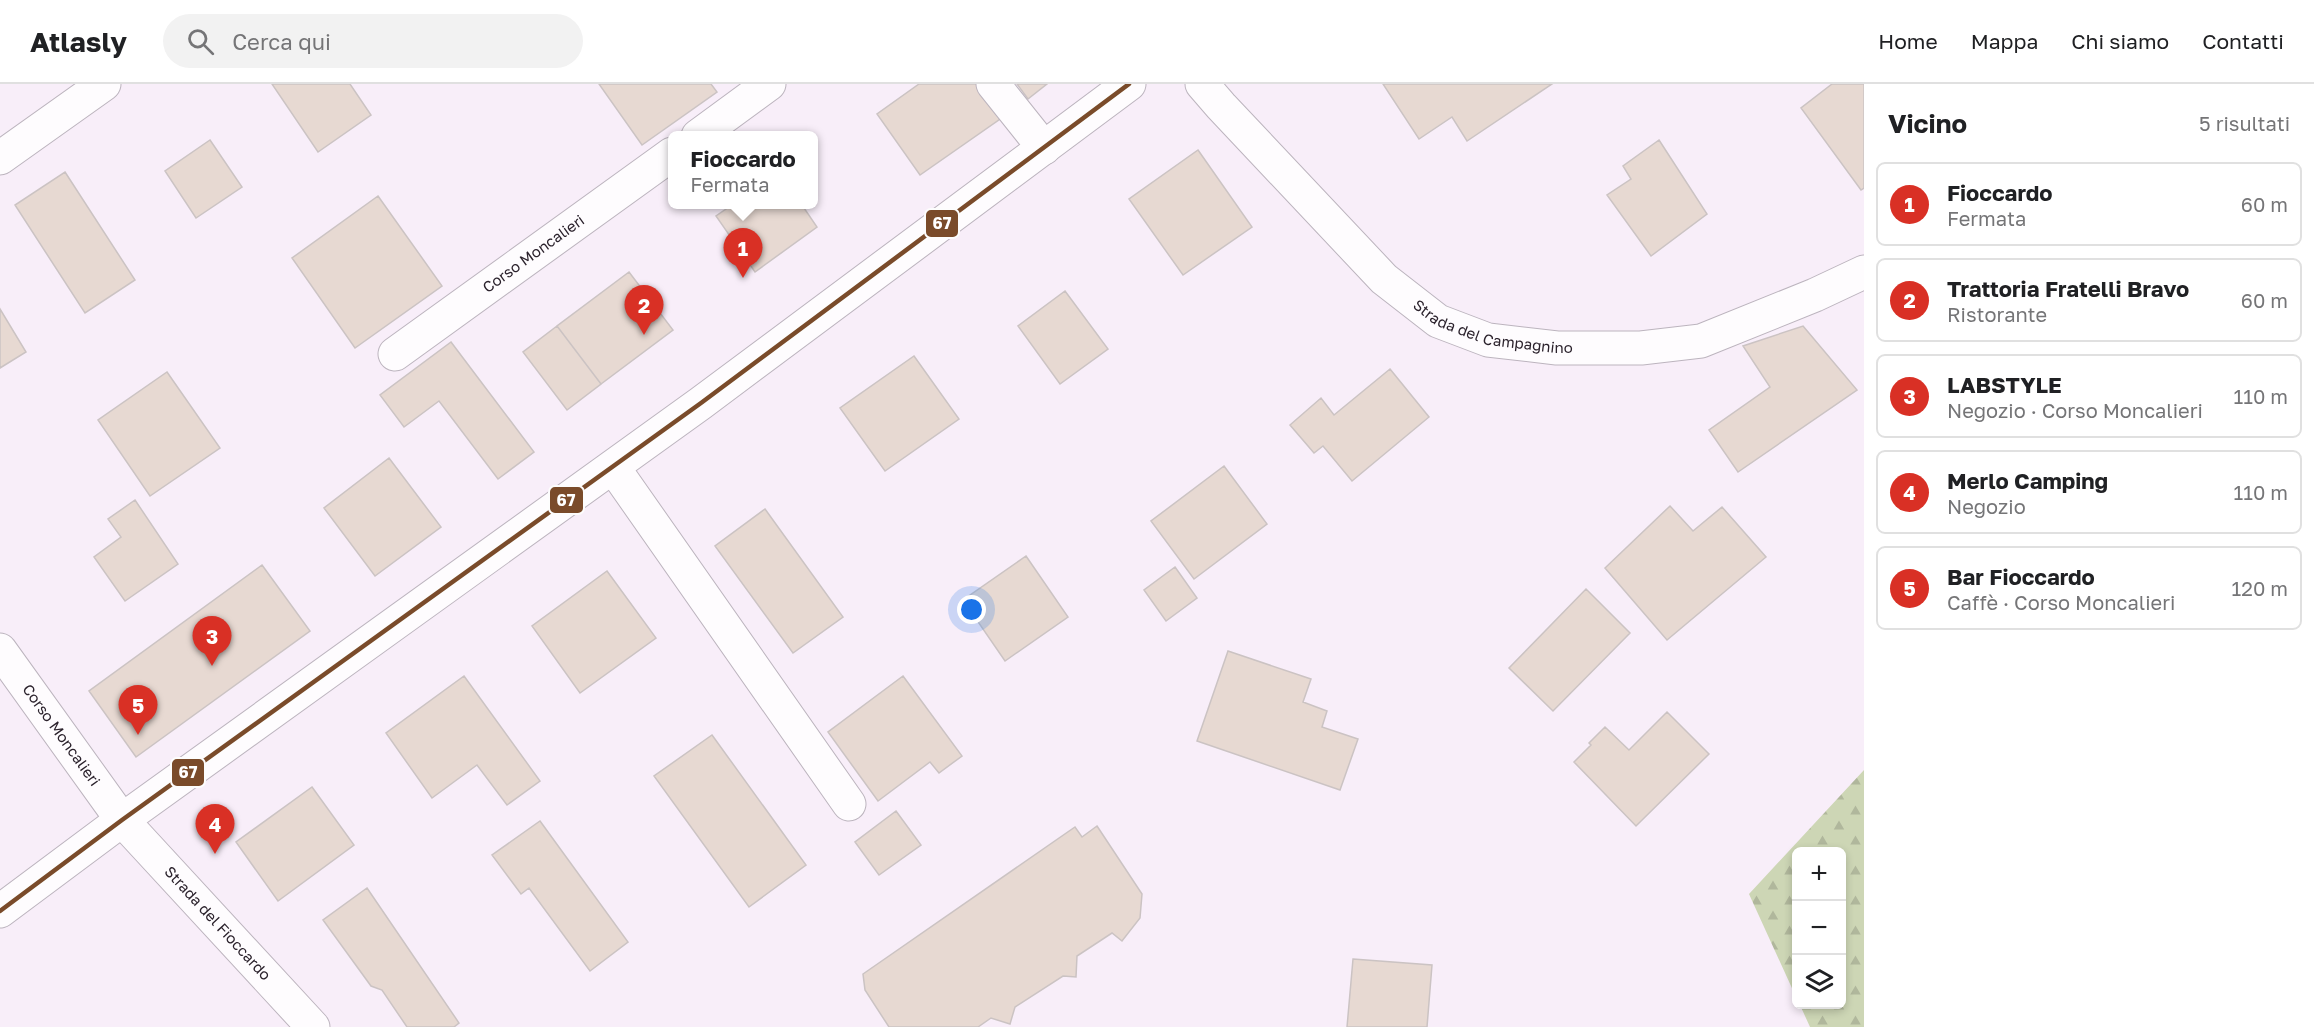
<!DOCTYPE html>
<html lang="it">
<meta charset="utf-8">
<style>
body{margin:0;font-family:"Golos Text",sans-serif;background:#f2f2f2;color:#202124}
.controls{position:absolute;right:18px;bottom:18px;display:grid;overflow:hidden;border-radius:9px;box-shadow:0 3px 9px #0003}
.controls button{width:54px;height:54px;display:grid;place-items:center;padding:0;border:0;border-bottom:2px solid #e0e0e0;background:#fff;color:#202124;font:30px sans-serif}
.you{position:absolute;left:972px;top:526px;width:21px;height:21px;margin:-15px;border:4px solid #fff;border-radius:50%;background:#1a73e8;box-shadow:0 0 0 9px #1a73e833}
.badge{display:grid;place-items:center;width:39px;height:39px;border-radius:50%;background:#d93025;color:#fff;font-size:20px;font-weight:700}
.pin{position:absolute;translate:-50% -50px;filter:drop-shadow(0 2px 3px #0008)}
.pin::after{content:'';position:absolute;top:32px;width:21px;height:18px;background:inherit;clip-path:polygon(0 0,100% 0,50% 100%)}
.popup{position:absolute;left:668px;top:47px;width:150px;height:78px;box-sizing:border-box;display:grid;place-content:center;border-radius:9px;background:#fff;filter:drop-shadow(0 2px 4px #0005);font-size:20px;white-space:nowrap;color:#757577}
.popup b{font-size:22px;color:#202124}
.popup::after{content:'';position:absolute;left:50%;top:100%;margin-left:-12px;border:12px solid transparent;border-top-color:#fff}
.list{margin:0;padding:0;list-style:none}
h2{display:flex;justify-content:space-between;align-items:center;height:78px;margin:0;padding:0 24px;font-size:26px}
h2 small{font-size:20px;font-weight:400;color:#757577}
.list li{display:grid;grid-template-columns:39px 1fr auto;gap:18px;align-items:center;box-sizing:border-box;height:84px;margin:0 12px 12px;padding:0 12px;border:2px solid #e0e0e0;border-radius:9px}
.list b{display:block;font-size:22px;white-space:nowrap}
.list p{margin:0;font-size:20px;white-space:nowrap;color:#757577}
.list em{font-size:20px;font-style:normal;color:#757577}
.icon{flex:none;width:33px;height:33px;fill:none;stroke:currentColor;stroke-width:2;stroke-linecap:round;stroke-linejoin:round}
.map{position:relative;flex:none;width:1864px;height:943px;overflow:hidden}
header{display:flex;align-items:center;gap:36px;box-sizing:border-box;height:84px;padding:0 30px;background:#fff;border-bottom:2px solid #e0e0e0}
header strong{font-size:28px}
nav{display:flex;gap:33px;margin-inline-start:auto;font-size:21px}
.search{width:420px;height:54px;background:#f2f2f2;display:flex;align-items:center;gap:15px;box-sizing:border-box;padding:0 21px;border-radius:33px;color:#757577;font-size:22px}
main{display:flex}
aside{flex:1;background:#fff}
.map>svg:first-child{display:block}
</style>
<header>
<strong>Atlasly</strong>
<div class="search"><svg class="icon" aria-label="search" viewBox="0 0 24 24"><circle cx="10" cy="10" r="6"/><path d="M15 15l6 6"/></svg>Cerca qui</div>
<nav><a>Home</a><a>Mappa</a><a>Chi siamo</a><a>Contatti</a></nav>
</header>
<main>
<div class="map">
<svg width="1864" height="943" viewBox="0 0 1864 943">
<defs>
<pattern id="forest-firs" width="22" height="20" patternUnits="userSpaceOnUse" patternTransform="scale(1.5)"><rect width="22" height="20" fill="#cdd6b5"/><path d="M5 1l3.5 6h-7zM16 11l3.5 6h-7z" fill="#b0b79c"/></pattern>
</defs>
<rect width="100%" height="100%" fill="#f8eef9"/>
<path fill="url(#forest-firs)" d="M1864 686V943H1810L1800 921 1842 920V768H1796V913L1749 810Z"/>
<path fill="#e7d9d2" stroke="#cbc3c3" stroke-width="1.5" d="M272 0H350L371 31 318 68Z
M599 0H711L717 8 642 61Z
M919 0H980L1003 33 920 91 877 30Z
M1017 0H1047L1028 15Z
M1383 0H1552L1467 57 1452 33 1419 55Z
M1832 0H1864V104L1861 106 1801 24Z
M210 56 242 103 196 134 165 87Z
M1659 56 1707 130 1651 172 1607 111 1631 95 1623 82Z
M1198 66 1252 143 1183 191 1129 115Z
M65 88 135 196 85 229 15 121Z
M378 112 442 202 355 264 292 174Z
M732 121H802L817 143 755 188 716 132Z
M629 188 673 246 601 300 557 242Z
M1065 207 1108 265 1060 300 1018 242Z
M0 225 26 268 0 284Z
M557 242 601 300 567 326 523 268Z
M1803 242 1857 306 1738 388 1709 346 1770 303 1743 262Z
M451 258 534 368 498 395 439 317 404 343 380 311Z
M914 272 959 335 885 387 840 324Z
M1390 285 1429 333 1352 397 1323 362 1314 369 1290 341 1321 314 1334 331Z
M167 288 220 364 150 412 98 336Z
M389 374 441 443 375 492 324 424Z
M1224 382 1267 440 1194 495 1151 437Z
M135 416 178 480 125 517 94 473 121 453 108 435Z
M1670 422 1693 447 1722 423 1766 473 1667 556 1605 484Z
M765 425 843 533 793 569 715 462Z
M1026 472 1068 533 1005 577 963 516Z
M262 481 310 547 136 673 89 607Z
M1175 483 1197 514 1166 537 1144 506Z
M607 487 656 554 580 609 532 542Z
M1586 505 1630 549 1553 627 1509 584Z
M1228 567 1311 595 1303 618 1327 627 1322 643 1358 655 1340 706 1197 657Z
M464 592 540 697 507 721 477 681 432 714 386 649Z
M903 592 962 672 939 689 930 678 878 717 828 648Z
M1667 628 1709 670 1636 742 1574 678 1591 661 1589 659 1605 643 1629 666Z
M712 651 806 781 749 823 654 692Z
M312 703 354 761 278 817 236 758Z
M896 727 921 761 879 791 855 758Z
M540 737 628 858 590 887 529 804 521 810 492 771Z
M1097 742 1142 810 1140 834 1122 857 1112 849 1077 872 1076 893 1063 892 1015 923 1010 940 991 934 978 943H889L865 906 863 890 1075 743 1082 753Z
M367 804 459 939 454 943H407L382 906 371 902 323 836Z
M1353 875 1432 881 1427 943H1347Z"/>
<g fill="none" stroke-linecap="round" stroke-linejoin="round">
<defs>
<g id="minor">
<path d="M993 0 1044 64"/>
<path id="s1" d="M1202 0 1221 22 1384 195 1438 237 1488 256 1557 264H1641L1701 257 1815 211 1864 188"/>
<path d="M698 52 769 0"/>
<path d="M0 74 104 0"/>
<path id="s2" d="M395 270 672 70"/>
<path d="M613 383 849 720"/>
<path id="s3" d="M0 566 122 736 313 943"/>
</g>
<path id="secondary" d="M0 827 122 736 701 319 1129 0"/>
</defs>
<use href="#minor" stroke="#bcb4be" stroke-width="35"/>
<use href="#secondary" stroke="#bcb4be" stroke-width="35"/>
<use href="#minor" stroke="#fefcfe" stroke-width="33"/>
<use href="#secondary" stroke="#fefcfe" stroke-width="33"/>
<defs>
<path id="bus-1" d="M0 827 122 736 701 319 1129 0"/>
</defs>
<use href="#bus-1" stroke="#fdfdfd" stroke-width="9"/>
<use href="#bus-1" stroke="#7a4b2a" stroke-width="4.5"/>
</g>
<g text-anchor="middle" stroke-width="4.5" stroke-linejoin="round" paint-order="stroke">
<g font-size="15" fill="#2b222c" stroke="#fdfdfd">
<text dy="5" stroke="none"><textPath href="#s2" startOffset="171">Corso Moncalieri</textPath></text>
<text dy="5" stroke="none"><textPath href="#s1" startOffset="390">Strada del Campagnino</textPath></text>
<text dy="5" stroke="none"><textPath href="#s3" startOffset="105">Corso Moncalieri</textPath></text>
<text dy="5" stroke="none"><textPath href="#s3" startOffset="350">Strada del Fioccardo</textPath></text>
</g>
</g>
<g stroke="#fdfdfd" stroke-width="2">
<rect x="925" y="125" width="34" height="29" rx="6" fill="#7a4b2a"/>
<rect x="549" y="402" width="35" height="28" rx="6" fill="#7a4b2a"/>
<rect x="171" y="674" width="34" height="29" rx="6" fill="#7a4b2a"/>
</g>
<g font-size="16" text-anchor="middle" font-weight="bold" fill="#fff">
<text x="942" y="145">67</text>
<text x="566" y="422">67</text>
<text x="188" y="694">67</text>
</g>
</svg>
<div class="controls">
<button>+</button>
<button>−</button>
<button><svg class="icon" aria-label="layers" viewBox="0 0 24 24"><path d="M12 4l9 5-9 5-9-5zM3 14l9 5 9-5"/></svg></button>
</div>
<div class="you"></div>
<div class="pin badge" style="left:743px;top:194px">1</div>
<div class="popup"><b>Fioccardo</b>Fermata</div>
<div class="pin badge" style="left:644px;top:251px">2</div>
<div class="pin badge" style="left:212px;top:582px">3</div>
<div class="pin badge" style="left:215px;top:770px">4</div>
<div class="pin badge" style="left:138px;top:651px">5</div>
</div>
<aside>
<h2>Vicino<small>5 risultati</small></h2>
<ul class="list">
<li><span class="badge">1</span><div><b>Fioccardo</b><p>Fermata</p></div><em>60 m</em></li>
<li><span class="badge">2</span><div><b>Trattoria Fratelli Bravo</b><p>Ristorante</p></div><em>60 m</em></li>
<li><span class="badge">3</span><div><b>LABSTYLE</b><p>Negozio · Corso Moncalieri</p></div><em>110 m</em></li>
<li><span class="badge">4</span><div><b>Merlo Camping</b><p>Negozio</p></div><em>110 m</em></li>
<li><span class="badge">5</span><div><b>Bar Fioccardo</b><p>Caffè · Corso Moncalieri</p></div><em>120 m</em></li>
</ul>
</aside>
</main>
